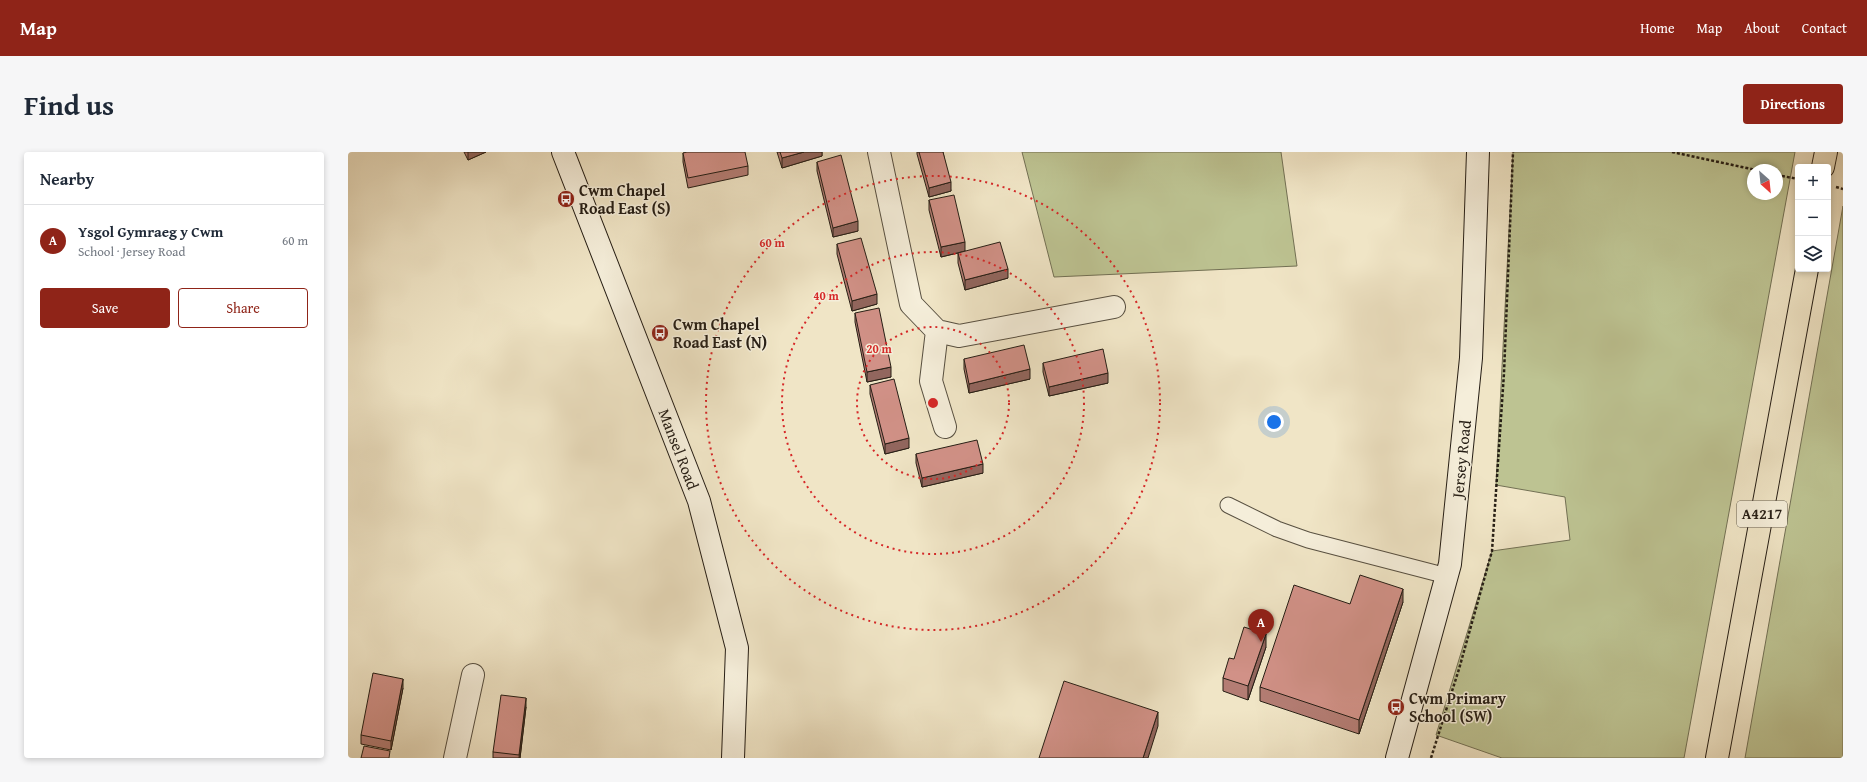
<!DOCTYPE html>
<meta charset="utf-8">
<style>
body{margin:0;font-family:"Gentium Book Plus",serif;background:#f6f6f7;color:#1f2937}
.controls{position:absolute;right:12px;top:12px;display:grid;overflow:hidden;border-radius:4px;box-shadow:0 2px 6px #0003}
.controls button{width:36px;height:36px;display:grid;place-items:center;padding:0;border:0;border-bottom:1px solid #e0e1e3;background:#fff;color:#1f2937;font:20px sans-serif}
.compass{position:absolute;left:1399px;top:12px;width:36px;height:36px;border-radius:50%;background:#fff;box-shadow:0 2px 6px #0003;rotate:153deg}
.you{position:absolute;left:926px;top:270px;width:14px;height:14px;margin:-10px;border:3px solid #fff;border-radius:50%;background:#1a73e8;box-shadow:0 0 0 6px #1a73e833}
.badge{display:grid;place-items:center;width:26px;height:26px;border-radius:50%;background:#8f2418;color:#fff;font-size:13px;font-weight:700}
.pin{position:absolute;translate:-50% -33px;filter:drop-shadow(0 1px 2px #0008)}
.pin::after{content:'';position:absolute;top:21px;width:14px;height:12px;background:inherit;clip-path:polygon(0 0,100% 0,50% 100%)}
.list{margin:0;padding:0;list-style:none}
h2{display:flex;justify-content:space-between;align-items:center;height:52px;margin:0;padding:0 16px;font-size:17px}
h2 small{font-size:13px;font-weight:400;color:#747a83}
.list li{display:grid;grid-template-columns:26px 1fr auto;gap:12px;align-items:center;box-sizing:border-box;height:72px;padding:0 16px;border-top:1px solid #e0e1e3}
.list b{display:block;font-size:15px;white-space:nowrap}
.list p{margin:0;font-size:13px;white-space:nowrap;color:#747a83}
.list em{font-size:13px;font-style:normal;color:#747a83}
.actions{display:flex;gap:8px;padding:12px 16px}
.actions a{flex:1;padding:9px 0;border:1px solid #8f2418;border-radius:4px;text-align:center;font-size:14px;color:#8f2418}
.actions .main{background:#8f2418;color:#fff}
.icon{flex:none;width:22px;height:22px;fill:none;stroke:currentColor;stroke-width:2;stroke-linecap:round;stroke-linejoin:round}
.map{position:relative;flex:none;width:1495px;height:606px;overflow:hidden;border-radius:4px}
header{display:flex;align-items:center;gap:24px;box-sizing:border-box;height:56px;padding:0 20px;background:#8f2418;color:#fff}
header strong{font-size:19px}
nav{display:flex;gap:22px;margin-inline-start:auto;font-size:14px}
.intro{display:flex;align-items:center;justify-content:space-between;box-sizing:border-box;height:96px;padding:0 24px}
h1{margin:0;font-size:28px}
.button{padding:10px 18px;border-radius:4px;background:#8f2418;color:#fff;font-size:14px;font-weight:700}
main{display:flex;gap:24px;padding:0 24px}
aside{flex:1;background:#fff;border-radius:4px;box-shadow:0 2px 6px #0003}
.map>svg:first-child{display:block}
</style>
<header>
<strong>Map</strong>
<nav><a>Home</a><a>Map</a><a>About</a><a>Contact</a></nav>
</header>
<div class="intro"><h1>Find us</h1><a class="button">Directions</a></div>
<main>
<aside>
<h2>Nearby<small></small></h2>
<ul class="list">
<li><span class="badge">A</span><div><b>Ysgol Gymraeg y Cwm</b><p>School · Jersey Road</p></div><em>60 m</em></li>
</ul>
<div class="actions"><a class="main">Save</a><a>Share</a></div>
</aside>
<div class="map">
<svg width="1495" height="606" viewBox="0 0 1495 606">
<rect width="100%" height="100%" fill="#f0e5c6"/>
<filter id="stains"><feTurbulence type="fractalNoise" baseFrequency=".005" numOctaves="4"/><feColorMatrix values="0 0 0 0 .2 0 0 0 0 .09 0 0 0 0 .02 0 0 0 .5 -.17"/></filter>
<radialGradient id="worn" r=".72"><stop offset=".6" stop-color="#630" stop-opacity="0"/><stop offset="1" stop-color="#630" stop-opacity=".3"/></radialGradient>
<path fill="#bdc392" stroke="#727054" fill-rule="evenodd" d="M674 0H933L949 114 706 125Z
M1165 0H1447L1336 606H1154L1088 583 1144 399 1222 388 1217 345 1148 333ZM1405 18H1429V42H1405Z
M1495 54V606H1397Z"/>
<g fill="none" stroke-linecap="round" stroke-linejoin="round">
<defs>
<path id="lane" d="M880 353 929 377 960 388 1099 424"/>
<path id="street" d="M531 0 563 152 589 179 611 184 766 155
M589 179 583 229 597 275
M107 606 125 523"/>
<path id="secondary" d="M215 0 351 349 389 496 385 606
M1049 606 1102 412 1123 206 1130 0"/>
<path id="primary" d="M1475 15 1478 0
M1369 606 1459 117"/>
</defs>
<use href="#lane" stroke="#585041" stroke-width="17"/>
<use href="#street" stroke="#585041" stroke-width="24"/>
<use href="#secondary" stroke="#261e15" stroke-width="24"/>
<use href="#primary" stroke="#261e15" stroke-width="24"/>
<path stroke="#261e15" stroke-width="2.5" stroke-dasharray="3 2" stroke-linecap="butt" d="M1324 0 1408 18
M1429 23 1450 27
M1488 35 1495 37
M1083 606 1111 517 1144 399 1156 221 1165 0"/>
<use href="#lane" stroke="#f5eeda" stroke-width="15"/>
<use href="#street" stroke="#f5eeda" stroke-width="22"/>
<use href="#secondary" stroke="#f5eeda" stroke-width="22"/>
<use href="#primary" stroke="#f0e5c6" stroke-width="22"/>
</g>
<path fill="#b47d74" stroke="#261e15" d="M116 0H138L120 8Z
M429 0H474V4L434 16Z
M569 0H595L603 39 581 45 569 2Z
M335 1 400 14V23L340 36 335 10Z
M469 10 510 79 485 85 469 19Z
M581 48 617 99 660 126 617 138 610 111V101L593 105 581 58Z
M489 92 529 152 504 159 489 102Z
M507 161 543 225 519 230 507 170Z
M616 207 682 227 621 241 616 217Z
M695 211 760 231 701 244 695 220Z
M522 233 561 296 537 302 522 242Z
M568 302 635 321 574 335 568 311Z
M1055 450 1011 582 912 549V535L1002 452Z
M918 495 900 548 875 539V526L886 507Z
M55 536 43 598 13 592V583Z
M178 555 172 606H145V600Z"/>
<path fill="#92665e" stroke="#261e15" d="M120 0H138L120 8Z
M456 0H474V4L434 16V6Z
M603 30V39L581 45V36Z
M510 69V79L485 85V76Z
M617 90V99L593 105V95Z
M660 117V126L617 138V128Z
M529 142V152L504 159V149Z
M543 215V225L519 230V220Z
M682 217V227L621 241V232Z
M760 221V231L701 244V235Z
M561 286V296L537 302V292Z
M635 312V321L574 335V326Z
M1055 437V450L1011 582V568Z
M918 482V495L900 548V534Z
M55 527V536L43 598V589Z
M178 546V555L172 606H171Z
M810 560V574L800 606H795Z"/>
<path fill="#d19187" stroke="#261e15" d="M339 0H397L400 14 340 26 335 1Z
M432 0H456L434 6Z
M571 0H595L603 30 581 36Z
M493 3 510 69 485 76 469 10Z
M606 43 617 90 593 95 581 48Z
M513 86 529 142 504 149 489 92Z
M652 90 660 117 617 128 610 101Z
M531 156 543 215 519 220 507 161Z
M676 193 682 217 621 232 616 207Z
M755 197 760 221 701 235 695 211Z
M546 227 561 286 537 292 522 233Z
M629 288 635 312 574 326 568 302Z
M1012 423 1055 437 1011 568 912 535 946 433 1002 452Z
M896 475 918 482 900 534 875 526 881 506 886 507Z
M25 521 55 527 43 589 13 583Z
M716 529 810 560 795 606H691Z
M153 543 178 546 171 603 145 600Z
M16 594 42 599 41 606H13Z"/>
<g fill="none" stroke="#d62828" stroke-width="2" stroke-dasharray="2 4">
<circle cx="585" cy="251" r="76"/>
<circle cx="585" cy="251" r="151"/>
<circle cx="585" cy="251" r="227"/>
</g>
<defs>
<symbol id="bus-disc" viewBox="-11 -11 22 22"><circle r="9.5" fill="#8f2418" stroke="#f5eeda"/><path d="M-5-6H5V4H4V6H2V4H-2V6H-4V4H-5ZM-3.5-4V0h7V-4ZM-3.5 1.2v1.5H-2V1.2ZM2 1.2v1.5H3.5V1.2Z" fill="#fff"/></symbol>
</defs>
<g fill-rule="evenodd">
<use href="#bus-disc" x="208" y="37" width="20" height="20"/>
<use href="#bus-disc" x="302" y="171" width="20" height="20"/>
<use href="#bus-disc" x="1038" y="545" width="20" height="20"/>
</g>
<g text-anchor="middle" stroke-width="3" stroke-linejoin="round" paint-order="stroke">
<rect fill="#f5eeda" stroke="#645c50" stroke-width="1" x="1389" y="349" width="50" height="26" rx="3"/>
<g font-size="15" font-weight="bold" fill="#261e15">
<text x="1414" y="367">A4217</text>
</g>
<g font-size="16" font-weight="bold" fill="#261e15" stroke="#f5eeda" text-anchor="start">
<text x="231" y="44">Cwm Chapel<tspan x="231" dy="18">Road East (S)</tspan></text>
<text x="325" y="178">Cwm Chapel<tspan x="325" dy="18">Road East (N)</tspan></text>
<text x="1061" y="552">Cwm Primary<tspan x="1061" dy="18">School (SW)</tspan></text>
</g>
<g font-size="16" fill="#261e15" stroke="#f5eeda">
<text transform="translate(331 297) rotate(69)" y="6">Mansel Road</text>
<text transform="translate(1113 307) rotate(-84)" y="6">Jersey Road</text>
</g>
</g>
<circle cx="585" cy="251" r="6" fill="#d62828" stroke="#f5eeda" stroke-width="2"/>
<g font-size="12" text-anchor="middle" font-weight="bold" fill="#d62828" stroke="#f5eeda" stroke-width="3" stroke-linejoin="round" paint-order="stroke">
<text x="424" y="95">60 m</text>
<text x="478" y="148">40 m</text>
<text x="531" y="201">20 m</text>
</g>
<rect width="100%" height="100%" filter="url(#stains)"/>
<rect width="100%" height="100%" fill="url(#worn)"/>
</svg>
<div class="controls">
<button>+</button>
<button>−</button>
<button><svg class="icon" aria-label="layers" viewBox="0 0 24 24"><path d="M12 4l9 5-9 5-9-5zM3 14l9 5 9-5"/></svg></button>
</div>
<svg class="compass" viewBox="-18 -18 36 36"><path d="M0-13l5 13h-10z" fill="#e53935"/><path d="M0 13l5-13h-10z" fill="#747a83"/></svg>
<div class="you"></div>
<div class="pin badge" style="left:913px;top:490px">A</div>
</div>
</main>
